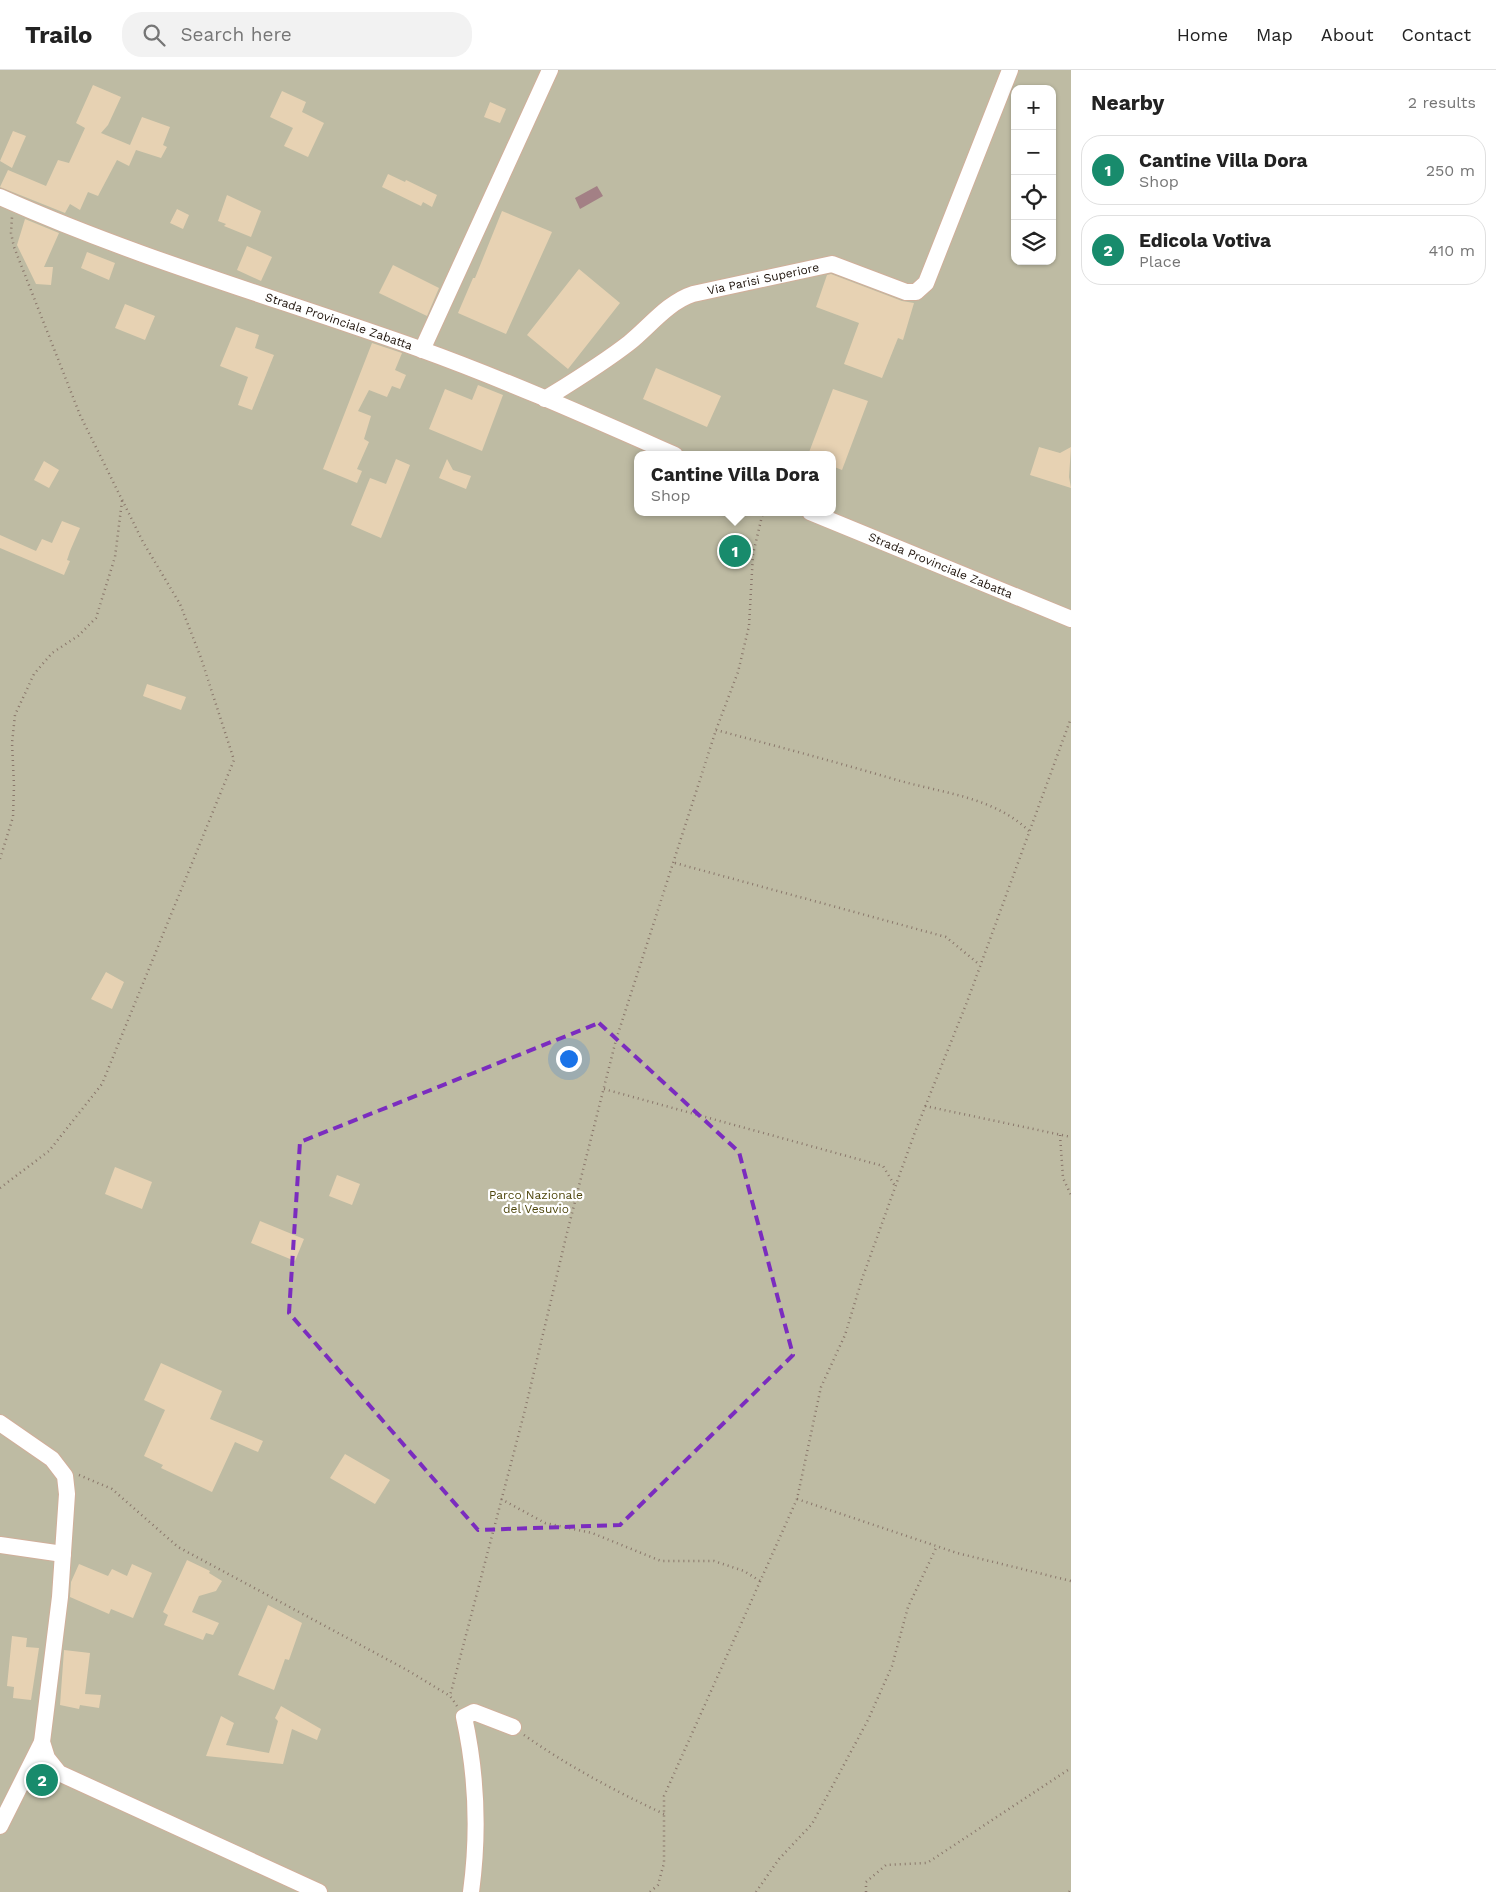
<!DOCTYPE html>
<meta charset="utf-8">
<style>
body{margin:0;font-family:"Work Sans",sans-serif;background:#f2f2f2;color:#222}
.controls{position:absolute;right:15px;top:15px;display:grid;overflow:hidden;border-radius:10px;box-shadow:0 1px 4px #0004}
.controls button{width:45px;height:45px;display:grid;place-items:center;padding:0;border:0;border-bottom:1px solid #e0e0e0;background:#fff;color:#222;font:25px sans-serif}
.you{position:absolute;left:568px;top:988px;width:18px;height:18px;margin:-12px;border:4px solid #fff;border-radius:50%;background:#1a73e8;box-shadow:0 0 0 8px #1a73e833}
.badge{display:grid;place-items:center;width:32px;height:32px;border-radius:50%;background:#188b6c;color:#fff;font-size:16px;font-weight:700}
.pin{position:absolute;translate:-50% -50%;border:2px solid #fff;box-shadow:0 1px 5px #0006}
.popup{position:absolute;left:634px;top:381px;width:202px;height:65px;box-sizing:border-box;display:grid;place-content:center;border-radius:10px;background:#fff;filter:drop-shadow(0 1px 4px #0005);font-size:16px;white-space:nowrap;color:#767676}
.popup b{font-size:19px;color:#222}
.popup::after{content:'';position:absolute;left:50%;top:100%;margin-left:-10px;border:10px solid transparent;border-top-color:#fff}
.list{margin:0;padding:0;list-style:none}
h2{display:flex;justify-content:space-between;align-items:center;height:65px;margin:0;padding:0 20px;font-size:21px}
h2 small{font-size:16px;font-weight:400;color:#767676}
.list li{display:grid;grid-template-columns:32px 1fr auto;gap:15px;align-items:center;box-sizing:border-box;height:70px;margin:0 10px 10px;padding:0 10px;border:1px solid #e0e0e0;border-radius:20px}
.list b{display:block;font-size:19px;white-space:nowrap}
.list p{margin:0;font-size:16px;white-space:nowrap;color:#767676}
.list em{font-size:16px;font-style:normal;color:#767676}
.icon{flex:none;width:28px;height:28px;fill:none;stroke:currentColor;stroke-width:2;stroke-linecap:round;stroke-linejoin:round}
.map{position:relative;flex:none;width:1071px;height:1822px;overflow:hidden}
header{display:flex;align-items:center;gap:30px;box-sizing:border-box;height:70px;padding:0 25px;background:#fff;border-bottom:1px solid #e0e0e0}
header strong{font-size:24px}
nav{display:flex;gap:28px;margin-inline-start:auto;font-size:18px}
.search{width:350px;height:45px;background:#f2f2f2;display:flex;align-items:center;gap:12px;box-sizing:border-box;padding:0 18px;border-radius:20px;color:#767676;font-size:19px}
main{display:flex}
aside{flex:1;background:#fff}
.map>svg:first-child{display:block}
</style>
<header>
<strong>Trailo</strong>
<div class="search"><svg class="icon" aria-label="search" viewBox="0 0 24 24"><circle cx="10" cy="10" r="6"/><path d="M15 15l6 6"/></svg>Search here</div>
<nav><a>Home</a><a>Map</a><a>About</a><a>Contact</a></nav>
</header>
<main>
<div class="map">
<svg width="1071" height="1822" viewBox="0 0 1071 1822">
<rect width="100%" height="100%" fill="#fee3d2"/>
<path fill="#bebba3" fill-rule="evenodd" d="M0 0H1071V1822H0ZM1015 19H1052V191H1015ZM638 385H832V442H638Z"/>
<path fill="#a38085" d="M597 116 603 126 580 139 575 128Z"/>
<path fill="#e7d2b3" d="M93 15 121 27 108 55 101 63 130 75 142 47 170 57 163 75 167 77 161 88 136 80 129 96 117 90 98 126 88 122 80 140 70 134 65 143 0 117 8 100 46 116 58 90 69 93 85 58 76 53Z
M282 21 306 32 302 42 324 53 308 87 284 76 293 58 270 47Z
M490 32 506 39 500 53 484 47Z
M13 61 26 66 12 98 0 91Z
M388 104 405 112 406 110 437 125 432 137 423 132 421 136 382 117Z
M227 125 261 141 251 167 224 156 226 154 218 151Z
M177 139 189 145 183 159 170 153Z
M502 141 552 162 506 264 458 243 473 208H475Z
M25 149 59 163 44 197H53L51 215 36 214 17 175Z
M247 176 272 187 261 211 237 200Z
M87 182 115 193 109 210 81 198Z
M393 195 439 218 427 246 379 223Z
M579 199 620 233 568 299 527 265Z
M831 204 902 231 914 233 903 270 898 268 882 308 844 294 859 253 816 237 827 205Z
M125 234 155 246 145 270 115 258Z
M236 257 259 265 255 278 274 285 252 340 238 335 248 307 220 296Z
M372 273 402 283 395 300 406 305 400 319 392 316 387 327 369 320 358 341 371 346 364 369 369 372 357 399 362 401 357 413 323 399Z
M656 298 721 326 707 357 643 329Z
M478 315 503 325 482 381 429 359 445 319 472 330Z
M833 319 868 331 842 400 832 396V385H808Z
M1039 377 1060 383 1071 377 1069 407 1071 418 1030 405Z
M396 389 410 395 381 468 351 455 370 408 386 414Z
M447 389 453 400 471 406 466 419 439 408Z
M44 391 59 400 49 418 34 410Z
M62 451 80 458 70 481 67 490 70 491 64 505 0 478V465L36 481 42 469 52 473Z
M147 614 186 627 181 640 143 626Z
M106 902 124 912 112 939 91 929Z
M115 1097 152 1112 142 1139 105 1124Z
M337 1105 360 1114 352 1135 329 1126Z
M260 1151 304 1169 295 1191 251 1173Z
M161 1293 222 1321 210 1349 263 1371 258 1382 235 1372 212 1422 161 1398 163 1395 144 1386 165 1340 144 1330Z
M345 1384 390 1410 375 1434 330 1408Z
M187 1490 210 1501 209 1503 222 1511 216 1521 199 1526 192 1542 219 1553 213 1565 206 1563 203 1570 164 1555 168 1545 163 1542Z
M79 1494 108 1506 112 1499 127 1506 132 1494 152 1503 133 1548 111 1539 109 1544 70 1527 71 1512Z
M268 1535 302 1553 289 1590 285 1589 274 1620 238 1605Z
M12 1566 27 1568 26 1577 39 1578 31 1630 13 1628 14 1617 7 1616Z
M64 1580 90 1583 85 1624 101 1625 99 1638 80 1635 79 1639 60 1635Z
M281 1636 321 1659 317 1670 292 1659 283 1694 206 1686 221 1646 234 1653 226 1675 269 1683 278 1651 275 1648Z"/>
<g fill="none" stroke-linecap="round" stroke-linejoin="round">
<defs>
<g id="minor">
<path id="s1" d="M0 127C136 188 280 229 420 279 506 310 591 348 675 385"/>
<path d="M422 280 550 0"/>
<path id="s2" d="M545 329C574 311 602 294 629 273 649 257 668 232 693 224L832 194 906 222H916L926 213 1010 0"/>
<path id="s3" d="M810 442 1071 549"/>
<path d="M0 1353 52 1389 65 1406 67 1424 60 1527 42 1672 47 1688 59 1703 319 1822"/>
<path d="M0 1475 63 1484"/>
<path d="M0 1756 42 1672"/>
<path d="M471 1822C479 1763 477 1706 464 1647L474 1642 513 1657"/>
</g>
</defs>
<use href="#minor" stroke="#d0af9a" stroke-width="18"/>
<path stroke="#89766a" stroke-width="2.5" stroke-dasharray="1 4" stroke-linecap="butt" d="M716 660C776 676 836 692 897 710 942 723 995 727 1030 762
M0 789 13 747 14 715 12 673 15 645 34 604 52 583 78 566 96 548 115 487 122 431
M675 793 946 867 980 895
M604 1019 883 1096 895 1116
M925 1036 1071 1067
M1060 1065 1063 1108 1071 1125
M0 1118 49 1081 102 1014 234 690 201 588 180 534 143 472 80 345 14 177 11 163 12 147
M79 1405 112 1419 178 1477 407 1600 450 1626
M501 1429 545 1453 592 1463 661 1491H714L744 1501 760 1511
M797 1429 957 1483 1071 1511
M457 1636 450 1626 525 1340 566 1167 616 970 716 660 738 602 749 556 753 484 763 442
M524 1665C568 1696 615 1721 664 1744
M650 1822 658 1815 664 1793V1726L797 1429 821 1317 845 1265 862 1209 915 1062 967 932 1071 648
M756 1822 779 1789 812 1754 868 1650 892 1596 908 1537 937 1476
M866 1822V1812L886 1795 927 1793 1071 1698
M1069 1822 1071 1820"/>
<use href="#minor" stroke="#fff" stroke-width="16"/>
</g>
<path fill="none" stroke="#7b2cbf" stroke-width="4" stroke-dasharray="10 6" stroke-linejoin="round" d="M599 953 739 1082 793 1285 620 1455 478 1460 289 1243 300 1072Z"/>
<g text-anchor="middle" stroke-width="4.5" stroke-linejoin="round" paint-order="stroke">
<g font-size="12" fill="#1d120a" stroke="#fff">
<text dy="4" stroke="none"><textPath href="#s2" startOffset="254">Via Parisi Superiore</textPath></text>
<text dy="4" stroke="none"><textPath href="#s1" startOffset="361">Strada Provinciale Zabatta</textPath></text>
<text dy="4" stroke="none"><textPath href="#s3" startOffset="141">Strada Provinciale Zabatta</textPath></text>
</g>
<g font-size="12" fill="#4e460c" stroke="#fff">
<text x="536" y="1129">Parco Nazionale<tspan x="536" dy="14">del Vesuvio</tspan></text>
</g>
</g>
</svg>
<div class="controls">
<button>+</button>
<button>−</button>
<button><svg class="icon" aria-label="locate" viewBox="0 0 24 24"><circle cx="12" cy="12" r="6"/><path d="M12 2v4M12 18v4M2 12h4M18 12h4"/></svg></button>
<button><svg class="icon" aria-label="layers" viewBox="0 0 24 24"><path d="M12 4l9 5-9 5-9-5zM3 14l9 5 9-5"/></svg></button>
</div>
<div class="you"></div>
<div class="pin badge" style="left:735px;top:481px">1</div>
<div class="popup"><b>Cantine Villa Dora</b>Shop</div>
<div class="pin badge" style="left:42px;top:1710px">2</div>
</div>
<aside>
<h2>Nearby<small>2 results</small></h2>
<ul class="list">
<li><span class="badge">1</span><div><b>Cantine Villa Dora</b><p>Shop</p></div><em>250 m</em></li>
<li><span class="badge">2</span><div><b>Edicola Votiva</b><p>Place</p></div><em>410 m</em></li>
</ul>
</aside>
</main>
